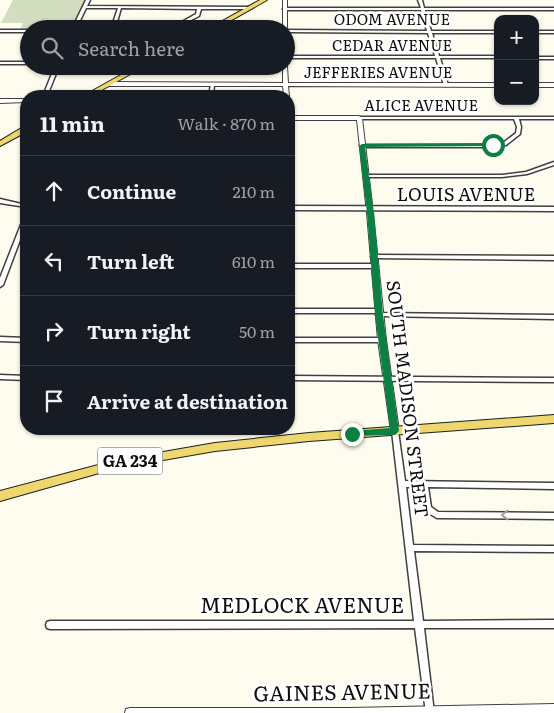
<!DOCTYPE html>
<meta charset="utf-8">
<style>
body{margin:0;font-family:Literata,serif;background:#20242c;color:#f1f3f6}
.controls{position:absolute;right:15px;top:15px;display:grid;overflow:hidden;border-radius:10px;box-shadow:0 1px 4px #0004}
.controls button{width:45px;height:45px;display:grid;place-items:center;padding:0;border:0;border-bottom:1px solid #363941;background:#171b24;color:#f1f3f6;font:25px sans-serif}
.stop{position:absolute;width:15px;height:15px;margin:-11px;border:4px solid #0b8043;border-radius:50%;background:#fff}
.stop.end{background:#0b8043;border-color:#fff;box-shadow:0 1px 5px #0008}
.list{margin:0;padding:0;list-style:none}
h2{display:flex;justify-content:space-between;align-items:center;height:65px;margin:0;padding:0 20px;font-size:21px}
h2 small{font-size:16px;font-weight:400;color:#9ea1a6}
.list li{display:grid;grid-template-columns:32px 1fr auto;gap:15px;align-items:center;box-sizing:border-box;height:70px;padding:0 20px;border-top:1px solid #363941}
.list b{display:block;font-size:19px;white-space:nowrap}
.list em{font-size:16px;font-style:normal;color:#9ea1a6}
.icon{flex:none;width:28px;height:28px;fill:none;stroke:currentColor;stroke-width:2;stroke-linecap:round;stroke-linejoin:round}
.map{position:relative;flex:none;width:554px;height:713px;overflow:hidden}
.search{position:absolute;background:#171b24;box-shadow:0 1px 4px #0004;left:20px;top:20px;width:275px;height:55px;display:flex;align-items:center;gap:12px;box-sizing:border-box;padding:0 18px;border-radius:28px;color:#9ea1a6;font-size:19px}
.panel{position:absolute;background:#171b24;box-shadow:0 1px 4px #0004;left:20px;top:90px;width:275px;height:345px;border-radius:20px}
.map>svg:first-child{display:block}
</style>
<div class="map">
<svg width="554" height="713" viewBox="0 0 554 713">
<rect width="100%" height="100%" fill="#fefcee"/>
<path fill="#d3dec1" d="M13 0H87L73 29 20 30 23 23H1Z"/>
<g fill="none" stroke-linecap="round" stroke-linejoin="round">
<defs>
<path id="minor" d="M86 0H90L87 6 249 7 251 8 249 9H201L199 16 174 29H169L174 26 159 25 158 29H154L156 24 158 23 178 24 196 14 197 9 121 8 115 29H111L118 8H86L76 29H72Z
M418 0H422L424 8H554V10H425L431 31H498V33H432L439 56H498V58H440L448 85 446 86 444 85 436 58H286V56H435L428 33 286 32V30L427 31 421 10H285L283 9 285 8H421Z
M0 30H29V32H0Z
M535 31H554V33H535Z
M535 57H554V59H535Z
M0 62H29V64H0Z
M55 66H59L47 96H43Z
M211 84 214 85 213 96H209Z
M357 117H554V119H519L521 127 520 134 506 145 484 147H362L360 146V145H484L503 143 516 133 517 127 514 119H357Z
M554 162V165L527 174 502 177H366L364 176 366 175H502L526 172Z
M0 199 26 205V207L0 203Z
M289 206 554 207V211L289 210Z
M24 217H26V224L3 285 0 287V278Z
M374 255 554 256V260L372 258 371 257Z
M289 264H375L378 266 375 268H289Z
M289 309H379L382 311 379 313H289Z
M379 313 554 315V319L377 316 376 315Z
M0 337 26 338V342L0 341Z
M289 338H382L385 340 382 342H289Z
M0 375 26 376V380L0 379Z
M289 376 554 378V382L289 380Z
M395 428 397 429 398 431 405 481 554 483V489L428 487 431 507 438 512 554 513V519L437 518 425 511 421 487H406L413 545 554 546V552L414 551 423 621 554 620V628H424L434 713H426L415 628 50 629 47 628 46 625 47 622 50 621H414L392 431 393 429Z"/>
<path id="tertiary" d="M283 0H287V29L286 30V29H283Z
M286 65 287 66 288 83H498V87L288 86 289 96H284L283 86H109L106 84 109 82 283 83V66H286Z
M535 83H554V87H535Z
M0 99H26V102L0 103Z
M289 116H359L362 118 373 213 386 340 399 431 398 433H392L391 431 378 340 367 213 357 120H289Z
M554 704V713H125L126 709 130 708H349Z"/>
<path id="primary" d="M260 0H267L216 29H208Z
M137 66H145L91 96H83Z
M23 127H26V132L0 146V141Z
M554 415V423L309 441 215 451 117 468 0 501V491L117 460 215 443 309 433Z"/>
</defs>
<use href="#minor" stroke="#404040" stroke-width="3"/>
<use href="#tertiary" stroke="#404040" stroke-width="2"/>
<use href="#primary" stroke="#1e1e1e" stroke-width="2"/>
<use href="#minor" fill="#fff" fill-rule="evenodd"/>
<use href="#tertiary" fill="#fff" fill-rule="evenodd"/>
<use href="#primary" fill="#eed76e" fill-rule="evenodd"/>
</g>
<defs><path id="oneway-chevron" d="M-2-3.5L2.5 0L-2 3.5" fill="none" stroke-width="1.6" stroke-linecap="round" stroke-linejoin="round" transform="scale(1.25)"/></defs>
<use stroke="#9e9e9e" href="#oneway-chevron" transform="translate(505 515) rotate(-180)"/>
<path fill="#0b8043" d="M493 143 495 146 365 147 374 213 383 315 399 431 395 435 348 436 347 434 352 431 390 428 375 315 367 213 359 146 362 144Z"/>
<g text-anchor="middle" stroke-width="5" stroke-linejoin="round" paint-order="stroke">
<g font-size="15" fill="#0d0d0d" stroke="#fff">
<text x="392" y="25">ODOM AVENUE</text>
<text x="392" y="51">CEDAR AVENUE</text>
<text x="378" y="78">JEFFERIES AVENUE</text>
<text x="421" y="111">ALICE AVENUE</text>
</g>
<rect fill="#fff" stroke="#565656" stroke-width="1" x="97.5" y="447.5" width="65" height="27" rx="4"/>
<g font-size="16" font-weight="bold" fill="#0d0d0d">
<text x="130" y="467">GA 234</text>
</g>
<g font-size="18" fill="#0d0d0d" stroke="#fff">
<text x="466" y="201">LOUIS AVENUE</text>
<text transform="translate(407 399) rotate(83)" y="6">SOUTH MADISON STREET</text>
</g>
<g font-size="21" fill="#0d0d0d" stroke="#fff">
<text x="302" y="613">MEDLOCK AVENUE</text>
<text transform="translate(342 693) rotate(-1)" y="7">GAINES AVENUE</text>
</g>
</g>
</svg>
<div class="controls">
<button>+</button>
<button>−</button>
</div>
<div class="stop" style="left:493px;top:145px"></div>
<div class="stop end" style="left:352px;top:434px"></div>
<div class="search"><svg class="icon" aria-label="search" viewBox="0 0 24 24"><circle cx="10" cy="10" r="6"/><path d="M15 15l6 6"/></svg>Search here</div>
<section class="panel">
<h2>11 min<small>Walk · 870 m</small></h2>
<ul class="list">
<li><svg class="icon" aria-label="ahead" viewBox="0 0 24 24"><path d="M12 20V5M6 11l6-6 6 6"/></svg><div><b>Continue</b></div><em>210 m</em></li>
<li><svg class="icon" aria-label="left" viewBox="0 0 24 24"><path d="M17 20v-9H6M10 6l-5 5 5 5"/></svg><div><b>Turn left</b></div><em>610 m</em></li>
<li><svg class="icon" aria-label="right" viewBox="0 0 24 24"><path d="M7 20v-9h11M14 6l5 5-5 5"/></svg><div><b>Turn right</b></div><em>50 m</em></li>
<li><svg class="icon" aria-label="arrive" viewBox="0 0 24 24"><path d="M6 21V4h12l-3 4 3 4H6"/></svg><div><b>Arrive at destination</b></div></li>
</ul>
</section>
</div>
